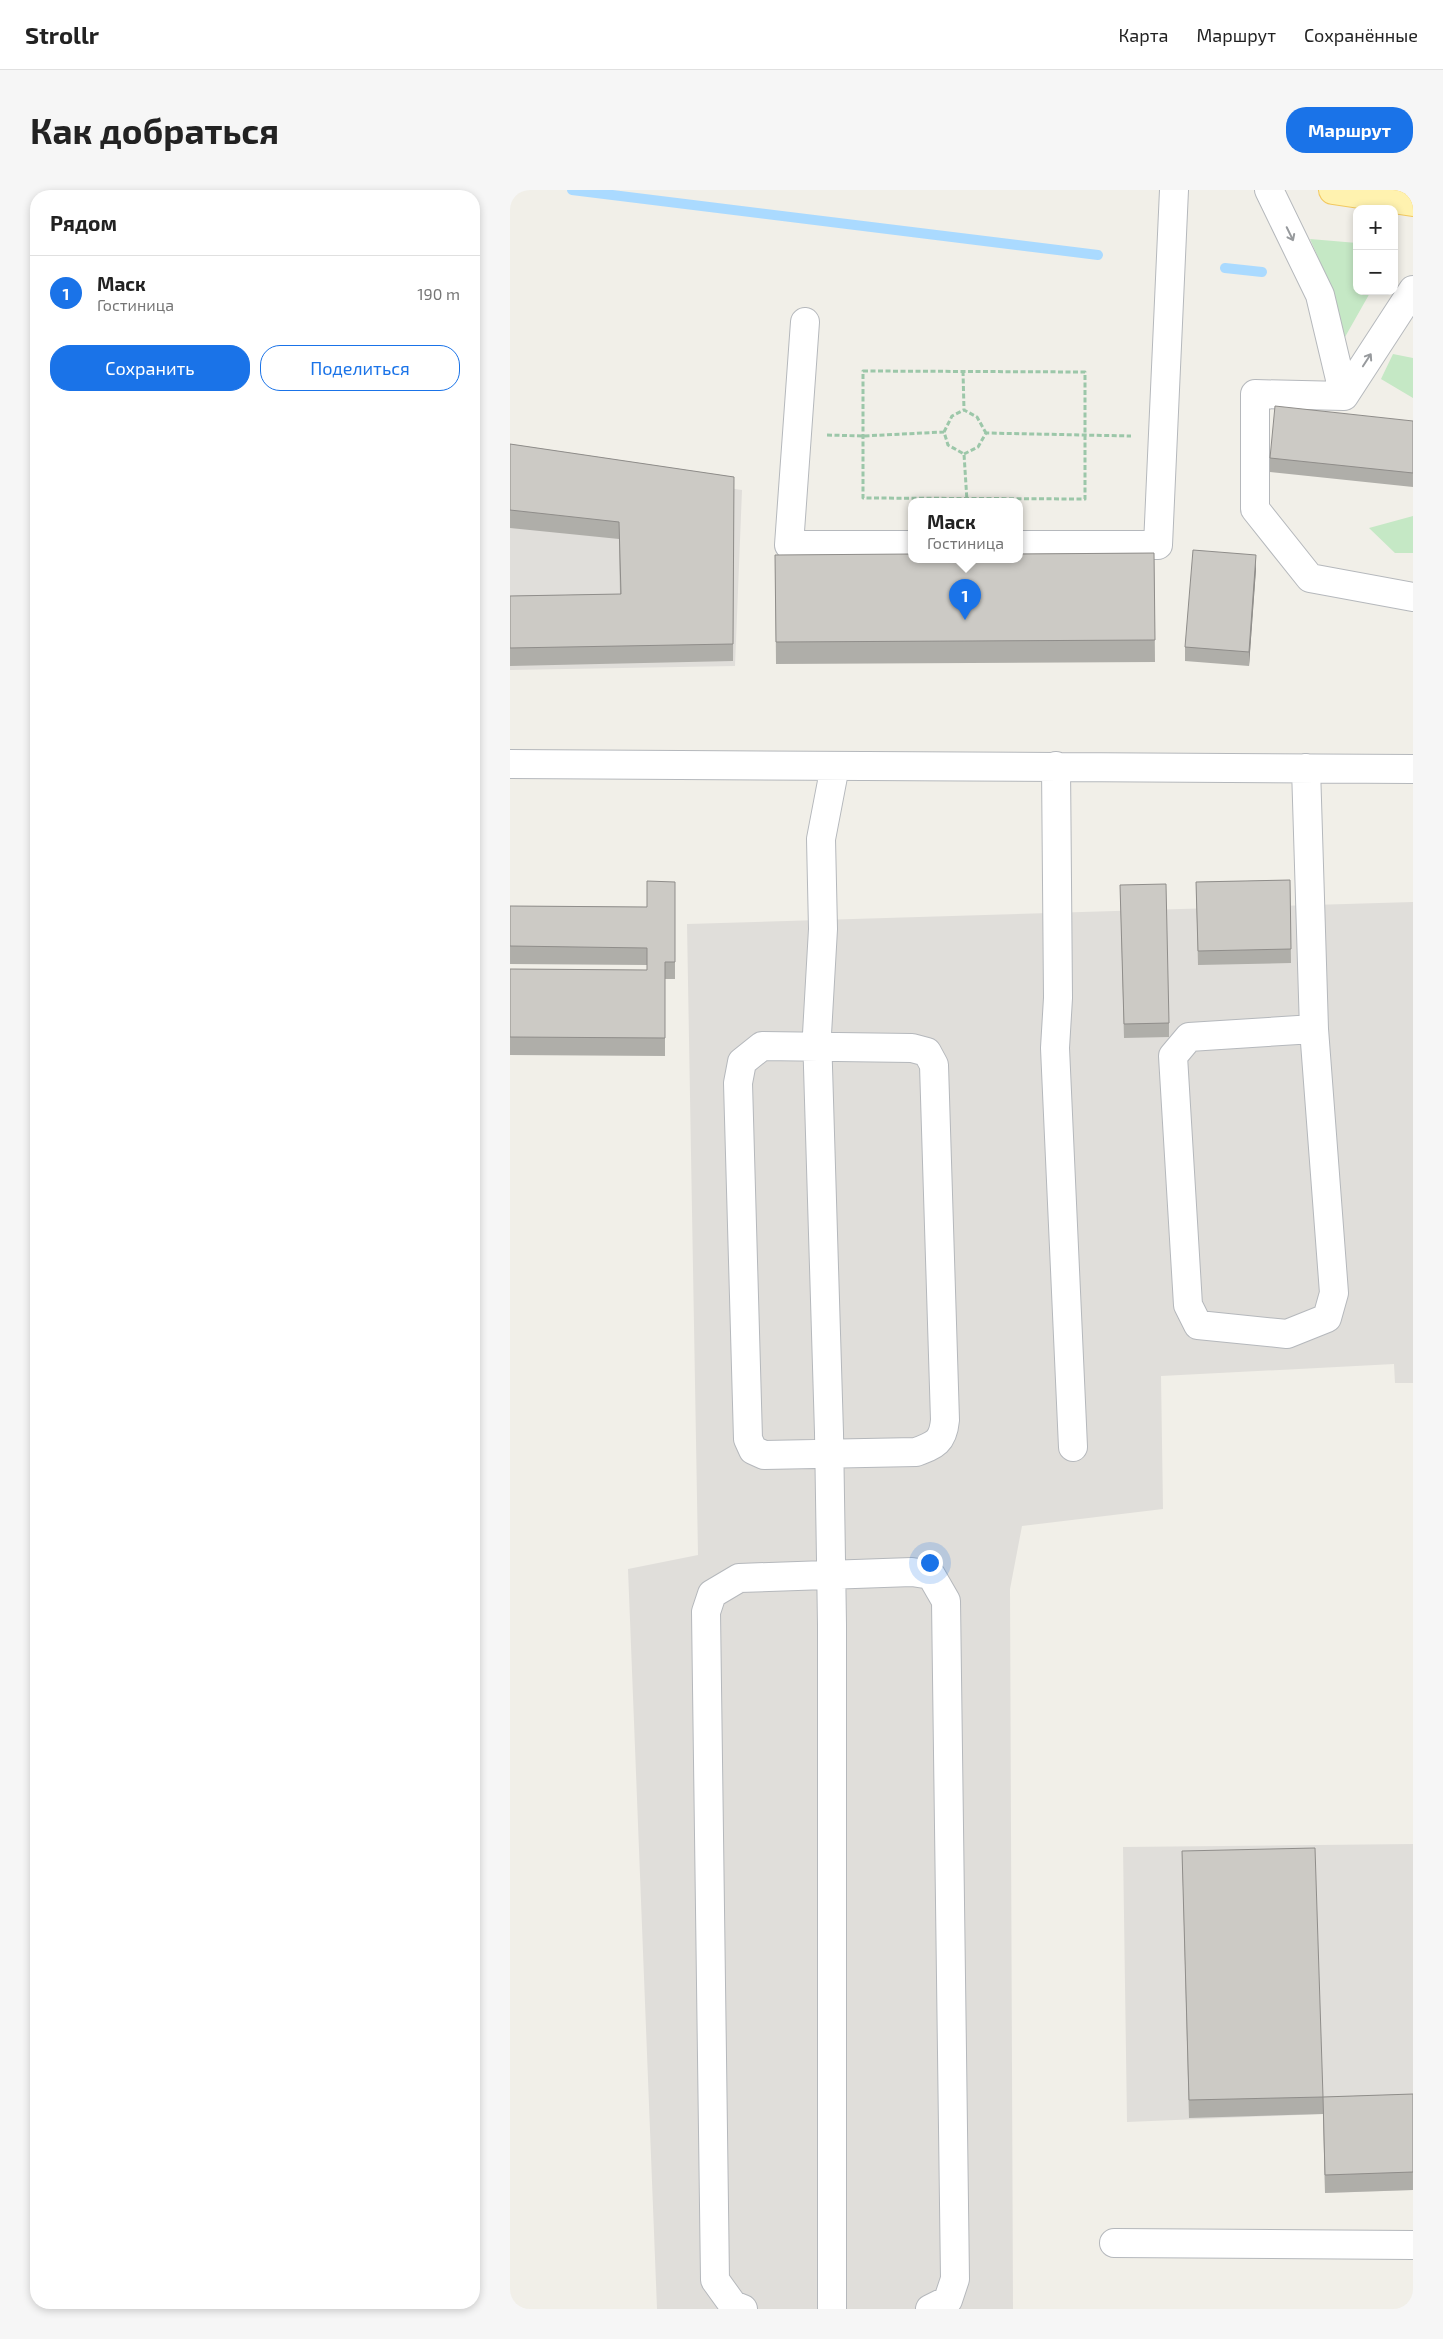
<!DOCTYPE html>
<html lang="ru">
<meta charset="utf-8">
<style>
body{margin:0;font-family:"Exo 2",sans-serif;background:#f6f6f6;color:#222}
.controls{position:absolute;right:15px;top:15px;display:grid;overflow:hidden;border-radius:10px;box-shadow:0 2px 8px #0003}
.controls button{width:45px;height:45px;display:grid;place-items:center;padding:0;border:0;border-bottom:1px solid #e0e0e0;background:#fff;color:#222;font:25px sans-serif}
.you{position:absolute;left:419px;top:1372px;width:18px;height:18px;margin:-12px;border:4px solid #fff;border-radius:50%;background:#1a73e8;box-shadow:0 0 0 8px #1a73e833}
.badge{display:grid;place-items:center;width:32px;height:32px;border-radius:50%;background:#1a73e8;color:#fff;font-size:16px;font-weight:700}
.pin{position:absolute;translate:-50% -41px;filter:drop-shadow(0 1px 2px #0008)}
.pin::after{content:'';position:absolute;top:26px;width:18px;height:15px;background:inherit;clip-path:polygon(0 0,100% 0,50% 100%)}
.popup{position:absolute;left:398px;top:308px;width:115px;height:65px;box-sizing:border-box;display:grid;place-content:center;border-radius:10px;background:#fff;filter:drop-shadow(0 1px 4px #0005);font-size:16px;white-space:nowrap;color:#767676}
.popup b{font-size:19px;color:#222}
.popup::after{content:'';position:absolute;left:50%;top:100%;margin-left:-10px;border:10px solid transparent;border-top-color:#fff}
.list{margin:0;padding:0;list-style:none}
h2{display:flex;justify-content:space-between;align-items:center;height:65px;margin:0;padding:0 20px;font-size:21px}
h2 small{font-size:16px;font-weight:400;color:#767676}
.list li{display:grid;grid-template-columns:32px 1fr auto;gap:15px;align-items:center;box-sizing:border-box;height:75px;padding:0 20px;border-top:1px solid #e0e0e0}
.list b{display:block;font-size:19px;white-space:nowrap}
.list p{margin:0;font-size:16px;white-space:nowrap;color:#767676}
.list em{font-size:16px;font-style:normal;color:#767676}
.actions{display:flex;gap:10px;padding:15px 20px}
.actions a{flex:1;padding:11px 0;border:1px solid #1a73e8;border-radius:20px;text-align:center;font-size:18px;color:#1a73e8}
.actions .main{background:#1a73e8;color:#fff}
.map{position:relative;flex:none;width:903px;height:2119px;overflow:hidden;border-radius:20px}
header{display:flex;align-items:center;gap:30px;box-sizing:border-box;height:70px;padding:0 25px;background:#fff;border-bottom:1px solid #e0e0e0}
header strong{font-size:24px}
nav{display:flex;gap:28px;margin-inline-start:auto;font-size:18px}
.intro{display:flex;align-items:center;justify-content:space-between;box-sizing:border-box;height:120px;padding:0 30px}
h1{margin:0;font-size:35px}
.button{padding:12px 22px;border-radius:20px;background:#1a73e8;color:#fff;font-size:18px;font-weight:700}
main{display:flex;gap:30px;padding:0 30px}
aside{flex:1;background:#fff;border-radius:20px;box-shadow:0 2px 8px #0003}
.map>svg:first-child{display:block}
</style>
<header>
<strong>Strollr</strong>
<nav><a>Карта</a><a>Маршрут</a><a>Сохранённые</a></nav>
</header>
<div class="intro"><h1>Как добраться</h1><a class="button">Маршрут</a></div>
<main>
<aside>
<h2>Рядом<small></small></h2>
<ul class="list">
<li><span class="badge">1</span><div><b>Маск</b><p>Гостиница</p></div><em>190 m</em></li>
</ul>
<div class="actions"><a class="main">Сохранить</a><a>Поделиться</a></div>
</aside>
<div class="map">
<svg width="903" height="2119" viewBox="0 0 903 2119">
<rect width="100%" height="100%" fill="#f1efe8"/>
<path fill="#e0deda" d="M0 267 232 300 225 476 0 480Z
M903 712V1193H885L884 1174 651 1186 653 1319 512 1336 500 1399 503 2119H147L118 1379 188 1365 177 734Z
M903 1654V2000L815 2003 813 1924 617 1932 613 1657Z"/>
<path fill="#c5e8c5" d="M800 49 847 53V101H861L835 147 817 88Z
M883 164 903 168V208L871 189Z
M903 326V363H885L859 338Z"/>
<g fill="none" stroke-linecap="round" stroke-linejoin="round">
<path stroke="#aadaff" stroke-width="10" d="M62 0 588 65
M715 78 752 82"/>
<defs>
<path id="minor" d="M759 0 810 105 834 206 903 100
M295 132 279 355H401
M834 206 745 204V319L800 388 903 407
M509 355H648L664 0
M0 574 903 579
M546 576 548 808 545 858 563 1257
M796 578 804 839 824 1103 817 1128 777 1144 688 1135 678 1115 663 866 679 847 804 839
M252 856 402 858 417 862 424 875 435 1230C433 1252 425 1255 406 1262L254 1265 243 1260 238 1249 228 893 232 872Z
M604 2053 903 2055
M233 2119 223 2115 205 2090 196 1422 202 1404 229 1388 402 1382 421 1385 436 1411 445 2089 438 2110 420 2119
M322 2119V1435L319 1243 307 844 313 739 311 649 325 576"/>
<path id="major" d="M823 0 903 12"/>
</defs>
<use href="#minor" stroke="#b5b8bc" stroke-width="30"/>
<use href="#major" stroke="#f2c960" stroke-width="30"/>
<path stroke="#9cc7a9" stroke-width="3" stroke-dasharray="5 2.5" stroke-linecap="butt" d="M353 181 575 182V309L353 308Z
M453 181 454 220
M434 242 442 226 454 220 467 227 476 243
M317 245 353 246 434 242 438 255 454 264 457 311
M454 264 468 257 476 243 621 246"/>
<use href="#minor" stroke="#fff" stroke-width="28"/>
<use href="#major" stroke="#fff2af" stroke-width="28"/>
</g>
<path fill="#afaea9" d="M903 231V297L760 282V268Z
M0 254 224 287 223 471 0 476V406L110 404 109 349 0 338Z
M644 363 645 472 266 474 265 365Z
M746 379 739 476 675 471V457Z
M780 690 781 773 688 775 686 692Z
M165 692V789H155V866L0 865V779L137 780V775L0 774V716L137 717Z
M610 695 659 833V847L614 848Z
M672 1661 813 1907 903 1904V2000L815 2003 813 1924 679 1928Z"/>
<path fill="#8f8d8a" d="M746 365V379L739 476V462Z"/>
<path fill="#cccac5" stroke="#8f8d8a" d="M765 216 903 231V283L760 268Z
M0 254 224 287 223 454 0 458V406L111 404 109 332 0 320Z
M683 360 746 365 739 462 675 457Z
M644 363 645 450 266 452 265 365 401 364V369H509V364Z
M780 690 781 759 688 761 686 692Z
M137 691 165 692V772H155V848L0 847V779L137 780V758L0 756V716L137 717Z
M656 694 659 833 614 834 610 695Z
M805 1658 813 1907 679 1910 672 1661Z
M903 1904V1982L815 1985 813 1907Z"/>
<defs><path id="oneway-shaft" d="M-6 0H5M1.5-3L5.5 0L1.5 3" fill="none" stroke-width="1.6" stroke-linecap="round" stroke-linejoin="round" transform="scale(1.25)"/></defs>
<g stroke="#979a9d">
<use href="#oneway-shaft" transform="translate(780 44) rotate(64)"/>
<use href="#oneway-shaft" transform="translate(857 170) rotate(-57)"/>
</g>
</svg>
<div class="controls">
<button>+</button>
<button>−</button>
</div>
<div class="you"></div>
<div class="pin badge" style="left:455px;top:430px">1</div>
<div class="popup"><b>Маск</b>Гостиница</div>
</div>
</main>
